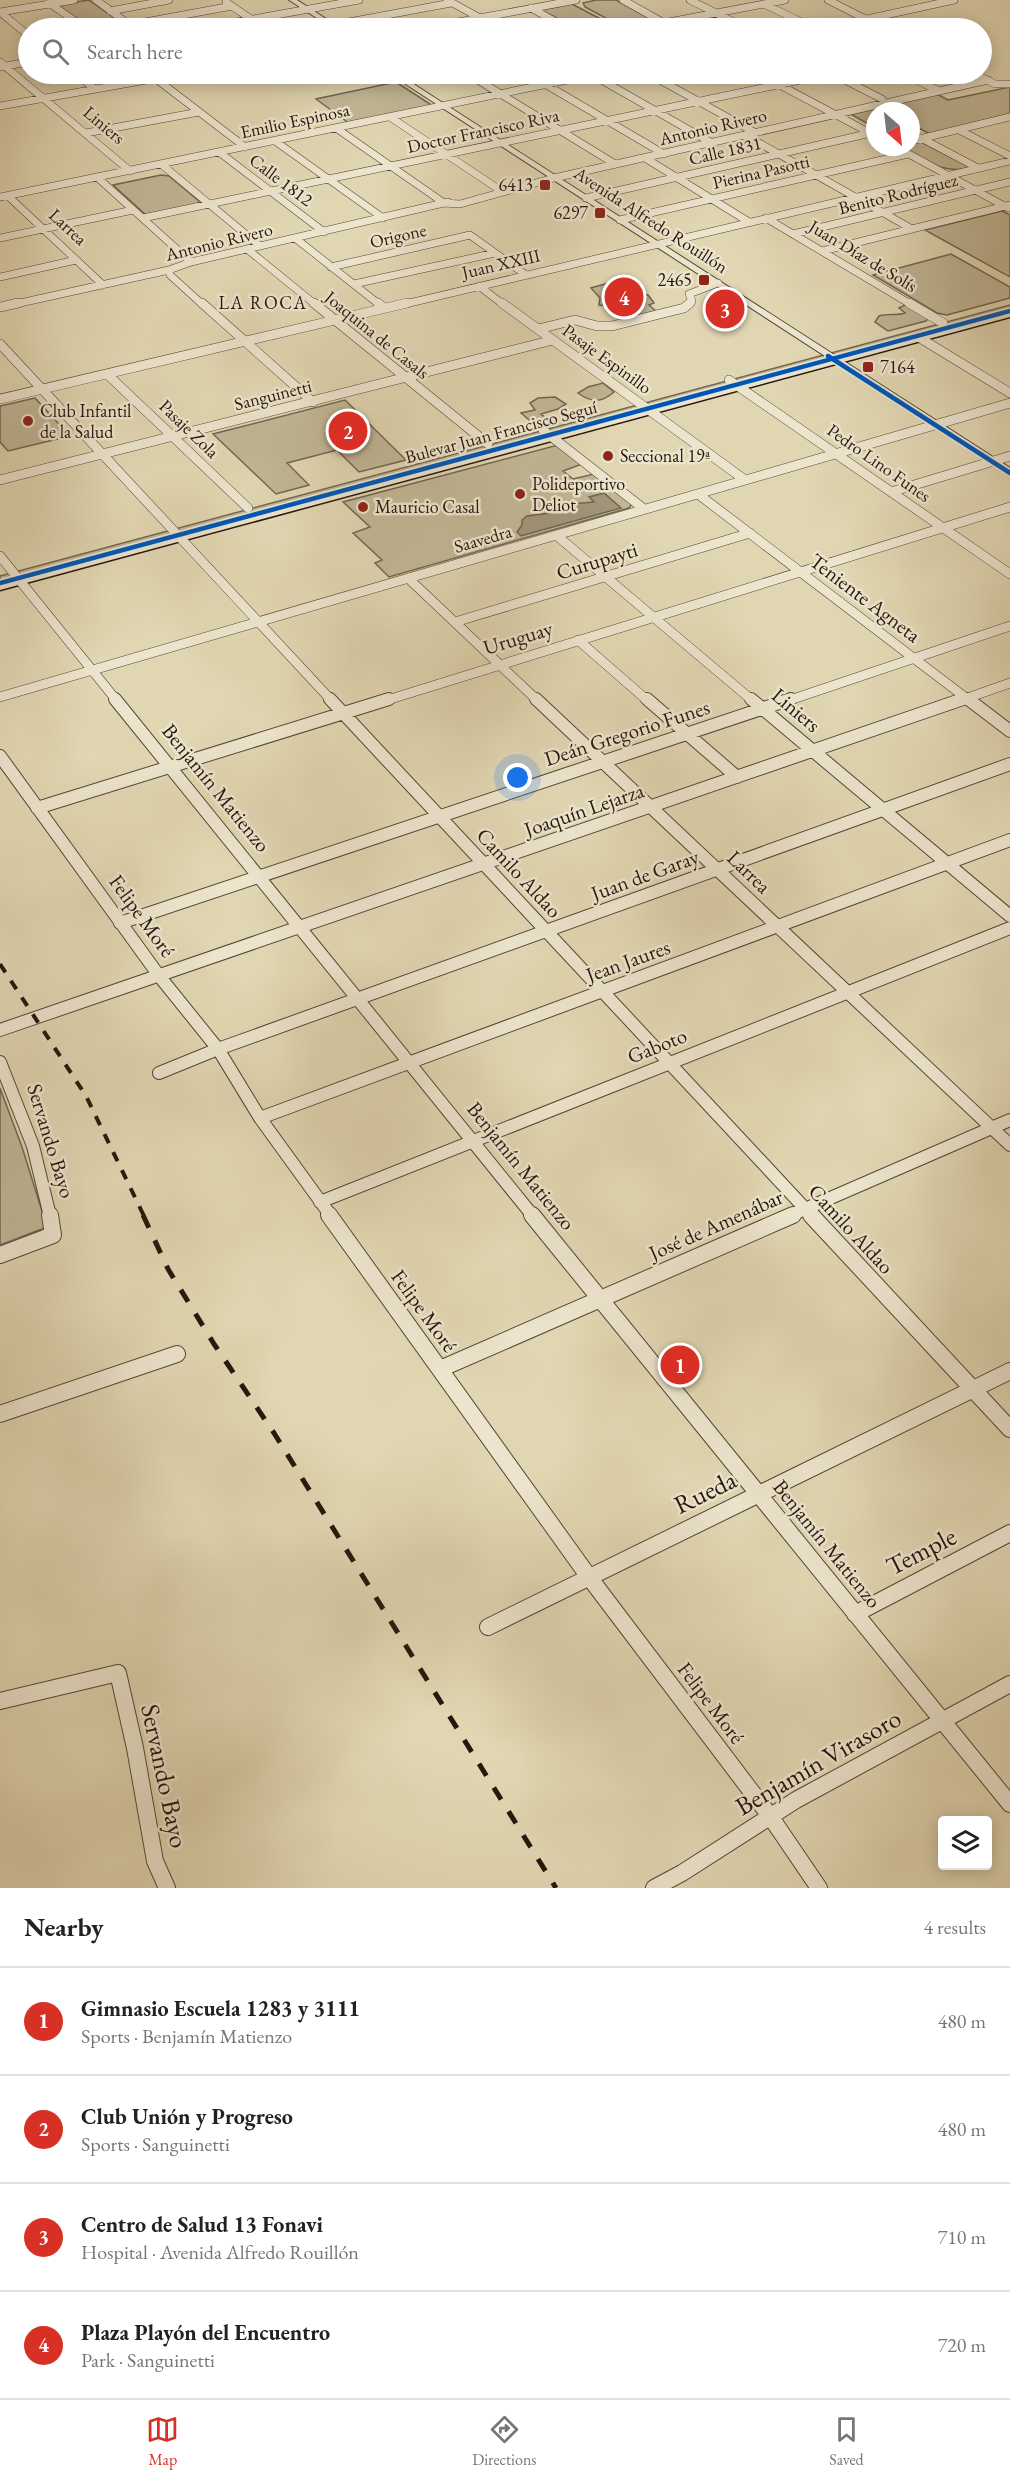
<!DOCTYPE html>
<meta charset="utf-8">
<style>
body{margin:0;font-family:"EB Garamond",serif;background:#f2f2f2;color:#222}
.controls{position:absolute;right:18px;bottom:18px;display:grid;overflow:hidden;border-radius:6px;box-shadow:0 3px 15px #0003}
.controls button{width:54px;height:54px;display:grid;place-items:center;padding:0;border:0;border-bottom:2px solid #e0e0e0;background:#fff;color:#222;font:30px sans-serif}
.compass{position:absolute;left:866px;top:102px;width:54px;height:54px;border-radius:50%;background:#fff;box-shadow:0 3px 15px #0003;rotate:152deg}
.you{position:absolute;left:518px;top:778px;width:21px;height:21px;margin:-15px;border:4px solid #fff;border-radius:50%;background:#1a73e8;box-shadow:0 0 0 9px #1a73e833}
.badge{display:grid;place-items:center;width:39px;height:39px;border-radius:50%;background:#d93025;color:#fff;font-size:20px;font-weight:700}
.pin{position:absolute;translate:-50% -50%;border:3px solid #fff;box-shadow:0 2px 6px #0006}
.list{margin:0;padding:0;list-style:none}
h2{display:flex;justify-content:space-between;align-items:center;height:78px;margin:0;padding:0 24px;font-size:26px}
h2 small{font-size:20px;font-weight:400;color:#767676}
.list li{display:grid;grid-template-columns:39px 1fr auto;gap:18px;align-items:center;box-sizing:border-box;height:108px;padding:0 24px;border-top:2px solid #e0e0e0}
.list b{display:block;font-size:22px;white-space:nowrap}
.list p{margin:0;font-size:20px;white-space:nowrap;color:#767676}
.list em{font-size:20px;font-style:normal;color:#767676}
.icon{flex:none;width:33px;height:33px;fill:none;stroke:currentColor;stroke-width:2;stroke-linecap:round;stroke-linejoin:round}
.map{position:relative;flex:none;width:1010px;height:1888px;overflow:hidden}
.search{position:absolute;background:#fff;box-shadow:0 3px 15px #0003;left:18px;right:18px;top:18px;height:66px;display:flex;align-items:center;gap:15px;box-sizing:border-box;padding:0 21px;border-radius:33px;color:#767676;font-size:22px}
.sheet{height:510px;background:#fff}
nav{display:flex;justify-content:space-around;align-items:center;box-sizing:border-box;height:84px;border-top:2px solid #e0e0e0;background:#fff;font-size:16px;color:#767676}
nav a{display:grid;justify-items:center;gap:3px}
nav .on{color:#d93025}
.map>svg:first-child{display:block}
</style>
<div class="map">
<svg width="1010" height="1888" viewBox="0 0 1010 1888">
<rect width="100%" height="100%" fill="#e1d6b2"/>
<filter id="stains"><feTurbulence type="fractalNoise" baseFrequency=".00333" numOctaves="4"/><feColorMatrix values="0 0 0 0 .2 0 0 0 0 .09 0 0 0 0 .02 0 0 0 .5 -.17"/></filter>
<radialGradient id="worn" r=".72"><stop offset=".6" stop-color="#630" stop-opacity="0"/><stop offset="1" stop-color="#630" stop-opacity=".3"/></radialGradient>
<path fill="#c1b696" stroke="#736651" stroke-width="1.5" d="M89 0 129 28H88L57 5Z
M596 0H616L668 28H624L585 7 583 3Z
M572 4 618 28H575L541 10Z
M396 82 433 106 350 124 316 99Z
M1010 87V114L930 134 911 124V111H875V128L849 113 935 93 948 100Z
M919 141 969 166 970 168C941 174 926 160 901 147H911V143Z
M161 175 169 176 199 201 197 205 146 215 113 185Z
M1002 211 1010 215V277L925 230Z
M951 254 1010 287V298L947 315 937 313 873 275Z
M626 278 630 280 629 285 640 286 634 292 648 295 654 303 649 305 656 311 636 316C625 308 611 307 599 305L600 298 591 288Z
M905 305 929 318 926 321 888 331 875 322 879 316C888 313 895 316 905 313L899 308Z
M1010 305V314L0 586V576Z
M603 383 614 392C601 403 592 403 578 393L588 387Z
M555 397 566 404 558 409 541 414 549 421 535 425 521 413 535 410 530 403 538 398Z
M35 398 70 436 8 451 0 442V406Z
M345 400 406 460 359 472 337 450 287 463 309 485 276 494 213 434Z
M558 445 582 464 563 471 573 479 594 474 632 504 629 508 389 577 375 563 382 560 353 533 370 527 343 502Z
M0 1088 22 1147 47 1227 0 1245Z"/>
<path fill="#a1957a" stroke="#6f634e" stroke-width="1.5" d="M604 493 621 508 521 536 517 532 522 525V520L527 516 550 513 560 505 594 502 589 497Z"/>
<g fill="none" stroke-linecap="round" stroke-linejoin="round">
<defs>
<path id="minor-far3" d="M96 0 134 28
M447 0 480 18
M623 0 666 24
M690 0 746 28
M828 0 883 28
M226 2 264 28
M49 3 85 28
M764 4 814 28
M531 8 567 28
M110 11 169 0
M0 12 74 0
M0 12 28 35
M490 16 511 28
M129 25 232 6
M322 27 451 3
M203 28 359 0
M426 28 576 0
M637 28 785 0
M826 28 954 0
M0 62 130 171
M1 67 28 62
M76 74 95 89
M468 74 615 164
M528 74 664 154
M591 74 712 143
M649 74 756 133
M759 74 872 134
M833 74 882 99
M904 74 939 91
M975 74 995 84H1010
M155 78 245 147
M0 106 180 74
M390 117 503 192
M336 128 444 203 460 204 554 178 988 80
M959 130 1010 156
M86 133 199 112
M745 135 912 229
M921 138 978 168
M275 141 383 218
M911 141 1010 117
M896 147 1008 208
M219 152 324 232
M645 158 749 222
M161 164 260 246
M97 177 191 262
M8 196 103 285
M0 197 596 74
M586 198 871 133
M143 218 829 74
M766 218 912 305
M620 220 908 154
M793 234 1010 182
M0 238 133 210
M295 238 380 305
M247 249 316 305
M822 251 1010 205
M331 267 470 235 526 275
M169 270 170 275 203 305
M0 277 76 260
M354 284 495 253
M479 286 504 305
M11 305 169 270 191 262 448 202
M401 305 1010 161
M688 305 692 301 689 294 718 283"/>
<path id="minor-far2" d="M202 303 313 402
M314 303 488 444
M378 303 384 308
M502 303 745 480
M909 303 943 323
M0 307 18 303
M538 329 575 320 597 326H612L684 308 690 303
M920 338 1010 393
M0 344 332 701
M107 374 248 508
M729 380 1010 574
M0 399 407 303
M543 430 644 509
M0 480 553 340
M891 492 1010 456
M698 494 970 701
M556 535 753 701
M0 556 117 701
M408 578 538 701
M455 622 750 533
M578 640 648 701
M0 697 1010 403
M384 701 1010 507
M787 701 1010 626
M959 701 1010 683"/>
<path id="minor-far1" d="M115 699 533 1216
M330 699 812 1216
M536 699 1010 1145
M647 699 737 777
M751 699 1010 916
M968 699 1010 731
M0 756 160 977 218 1049 260 1118 331 1216
M37 808 389 699
M120 923 791 699
M0 1030 963 699
M0 1062 33 1146 50 1216
M159 1073 218 1049 1010 764
M260 1118 1010 840
M320 1202 1010 928
M789 1216 1010 1120"/>
<path id="minor" d="M329 1215 589 1577 770 1816 819 1888
M532 1215 1010 1804
M811 1215 1010 1429
M0 1255 53 1235 50 1215
M440 1369 793 1215
M0 1414 177 1354
M855 1614 1010 1533
M488 1627 1010 1371
M0 1701 118 1673 135 1748 155 1861 167 1888
M654 1888 682 1873 796 1800 1010 1684"/>
<path id="tertiary" d="M289 0H297L340 28H332Z
M390 74H398L1010 468V476Z"/>
<path id="secondary" d="M1010 311V317L0 590V582Z"/>
</defs>
<use href="#minor-far3" stroke="#544736" stroke-width="8"/>
<use href="#minor-far2" stroke="#544736" stroke-width="10"/>
<use href="#minor-far1" stroke="#544736" stroke-width="14"/>
<use href="#minor" stroke="#544736" stroke-width="18"/>
<use href="#tertiary" stroke="#544736" stroke-width="2"/>
<use href="#secondary" stroke="#25170c" stroke-width="3"/>
<use href="#minor-far3" stroke="#ece4cd" stroke-width="7"/>
<use href="#minor-far2" stroke="#ece4cd" stroke-width="9"/>
<use href="#minor-far1" stroke="#ece4cd" stroke-width="12"/>
<use href="#minor" stroke="#ece4cd" stroke-width="16"/>
<use href="#tertiary" fill="#ece4cd" fill-rule="evenodd"/>
<use href="#secondary" fill="#ece4cd" fill-rule="evenodd"/>
<path stroke="#25170c" stroke-width="4" stroke-dasharray="10 10" stroke-linecap="butt" d="M0 964 86 1096 144 1216"/>
<path stroke="#25170c" stroke-width="5" stroke-dasharray="14 14" stroke-linecap="butt" d="M143 1215 168 1269 214 1344 274 1433 556 1888"/>
<defs>
<path id="cycleway" d="M828 356 1010 473
M0 583 1010 311"/>
</defs>
<use href="#cycleway" stroke="#ece4cd" stroke-width="8"/>
<use href="#cycleway" stroke="#0057b8" stroke-width="4.5"/>
</g>
<g fill="#8f2418" stroke="#ece4cd" stroke-width="2">
<rect x="539" y="179" width="12" height="12" rx="3"/>
<rect x="594" y="207" width="12" height="12" rx="3"/>
<rect x="698" y="274" width="12" height="12" rx="3"/>
<rect x="862" y="361" width="12" height="12" rx="3"/>
<circle cx="28" cy="421" r="6"/>
<circle cx="608" cy="456" r="6"/>
<circle cx="520" cy="494" r="6"/>
<circle cx="363" cy="507" r="6"/>
</g>
<g text-anchor="middle" stroke-width="5" stroke-linejoin="round" paint-order="stroke">
<g font-size="18" fill="#25170c" stroke="#ece4cd">
<text transform="translate(295 121) rotate(-12)" y="6">Emilio Espinosa</text>
<text transform="translate(104 125) rotate(40)" y="6">Liniers</text>
<text transform="translate(713 127) rotate(-13)" y="6">Antonio Rivero</text>
<text transform="translate(483 131) rotate(-12)" y="6">Doctor Francisco Riva</text>
<text transform="translate(725 151) rotate(-13)" y="6">Calle 1831</text>
<text transform="translate(761 172) rotate(-13)" y="6">Pierina Pasotti</text>
<text transform="translate(281 180) rotate(37)" y="6">Calle 1812</text>
<text transform="translate(898 194) rotate(-14)" y="6">Benito Rodríguez</text>
<text transform="translate(651 220) rotate(33)" y="6">Avenida Alfredo Rouillón</text>
<text transform="translate(68 227) rotate(43)" y="6">Larrea</text>
<text transform="translate(398 236) rotate(-13)" y="6">Origone</text>
<text transform="translate(219 242) rotate(-14)" y="6">Antonio Rivero</text>
<text transform="translate(863 256) rotate(31)" y="6">Juan Díaz de Solís</text>
<text transform="translate(501 264) rotate(-13)" y="6">Juan XXIII</text>
<text transform="translate(377 335) rotate(39)" y="6">Joaquina de Casals</text>
<text transform="translate(607 359) rotate(36)" y="6">Pasaje Espinillo</text>
<text transform="translate(273 395) rotate(-14)" y="6">Sanguinetti</text>
<text transform="translate(189 429) rotate(44)" y="6">Pasaje Zola</text>
<text transform="translate(501 432) rotate(-15)" y="6">Bulevar Juan Francisco Seguí</text>
<text transform="translate(879 463) rotate(35)" y="6">Pedro Lino Funes</text>
<text transform="translate(483 539) rotate(-16)" y="6">Saavedra</text>
</g>
<g font-size="18" fill="#25170c" stroke="#ece4cd" text-anchor="start">
<text x="533" y="191" text-anchor="end">6413</text>
<text x="588" y="219" text-anchor="end">6297</text>
<text x="692" y="286" text-anchor="end">2465</text>
<text x="880" y="373">7164</text>
<text x="40" y="417">Club Infantil<tspan x="40" dy="21">de la Salud</tspan></text>
<text x="620" y="462">Seccional 19ª</text>
<text x="532" y="490">Polideportivo<tspan x="532" dy="21">Deliot</tspan></text>
<text x="375" y="513">Mauricio Casal</text>
</g>
<g font-size="18" letter-spacing="1.5" fill="#25170c" stroke="#ece4cd">
<text x="263" y="309">LA ROCA</text>
</g>
<g font-size="21" fill="#25170c" stroke="#ece4cd">
<text transform="translate(597 561) rotate(-17)" y="7">Curupayti</text>
<text transform="translate(865 598) rotate(37)" y="7">Teniente Agneta</text>
<text transform="translate(518 638) rotate(-17)" y="7">Uruguay</text>
<text transform="translate(796 710) rotate(40)" y="7">Liniers</text>
<text transform="translate(627 733) rotate(-18)" y="7">Deán Gregorio Funes</text>
<text transform="translate(216 788) rotate(51)" y="7">Benjamín Matienzo</text>
<text transform="translate(584 810) rotate(-19)" y="7">Joaquín Lejarza</text>
<text transform="translate(749 872) rotate(44)" y="7">Larrea</text>
<text transform="translate(519 873) rotate(47)" y="7">Camilo Aldao</text>
<text transform="translate(645 875) rotate(-20)" y="7">Juan de Garay</text>
<text transform="translate(142 916) rotate(54)" y="7">Felipe Moré</text>
<text transform="translate(628 961) rotate(-20)" y="7">Jean Jaures</text>
<text transform="translate(657 1046) rotate(-22)" y="7">Gaboto</text>
<text transform="translate(51 1141) rotate(73)" y="7">Servando Bayo</text>
<text transform="translate(521 1166) rotate(51)" y="7">Benjamín Matienzo</text>
<text transform="translate(716 1225) rotate(-24)" y="7">José de Amenábar</text>
<text transform="translate(851 1229) rotate(47)" y="7">Camilo Aldao</text>
<text transform="translate(424 1311) rotate(54)" y="7">Felipe Moré</text>
<text transform="translate(827 1544) rotate(51)" y="7">Benjamín Matienzo</text>
<text transform="translate(711 1703) rotate(53)" y="7">Felipe Moré</text>
</g>
<g font-size="26" fill="#25170c" stroke="#ece4cd">
<text transform="translate(705 1492) rotate(-26)" y="9">Rueda</text>
<text transform="translate(921 1551) rotate(-27)" y="9">Temple</text>
<text transform="translate(818 1762) rotate(-30)" y="9">Benjamín Virasoro</text>
<text transform="translate(165 1776) rotate(78)" y="9">Servando Bayo</text>
</g>
</g>
<rect width="100%" height="100%" filter="url(#stains)"/>
<rect width="100%" height="100%" fill="url(#worn)"/>
</svg>
<div class="controls">
<button><svg class="icon" aria-label="layers" viewBox="0 0 24 24"><path d="M12 4l9 5-9 5-9-5zM3 14l9 5 9-5"/></svg></button>
</div>
<svg class="compass" viewBox="-18 -18 36 36"><path d="M0-13l5 13h-10z" fill="#e53935"/><path d="M0 13l5-13h-10z" fill="#767676"/></svg>
<div class="you"></div>
<div class="pin badge" style="left:680px;top:1365px">1</div>
<div class="pin badge" style="left:348px;top:431px">2</div>
<div class="pin badge" style="left:725px;top:309px">3</div>
<div class="pin badge" style="left:624px;top:297px">4</div>
<div class="search"><svg class="icon" aria-label="search" viewBox="0 0 24 24"><circle cx="10" cy="10" r="6"/><path d="M15 15l6 6"/></svg>Search here</div>
</div>
<section class="sheet">
<h2>Nearby<small>4 results</small></h2>
<ul class="list">
<li><span class="badge">1</span><div><b>Gimnasio Escuela 1283 y 3111</b><p>Sports · Benjamín Matienzo</p></div><em>480 m</em></li>
<li><span class="badge">2</span><div><b>Club Unión y Progreso</b><p>Sports · Sanguinetti</p></div><em>480 m</em></li>
<li><span class="badge">3</span><div><b>Centro de Salud 13 Fonavi</b><p>Hospital · Avenida Alfredo Rouillón</p></div><em>710 m</em></li>
<li><span class="badge">4</span><div><b>Plaza Playón del Encuentro</b><p>Park · Sanguinetti</p></div><em>720 m</em></li>
</ul>
</section>
<nav>
<a class="on"><svg class="icon" aria-label="map" viewBox="0 0 24 24"><path d="M3 6l6-2 6 2 6-2v14l-6 2-6-2-6 2zM9 4v14M15 6v14"/></svg>Map</a>
<a><svg class="icon" aria-label="directions" viewBox="0 0 24 24"><path d="M12 3l9 9-9 9-9-9zM9 14v-3h6M13 9l2 2-2 2"/></svg>Directions</a>
<a><svg class="icon" aria-label="saved" viewBox="0 0 24 24"><path d="M7 4h10v16l-5-4-5 4z"/></svg>Saved</a>
</nav>
